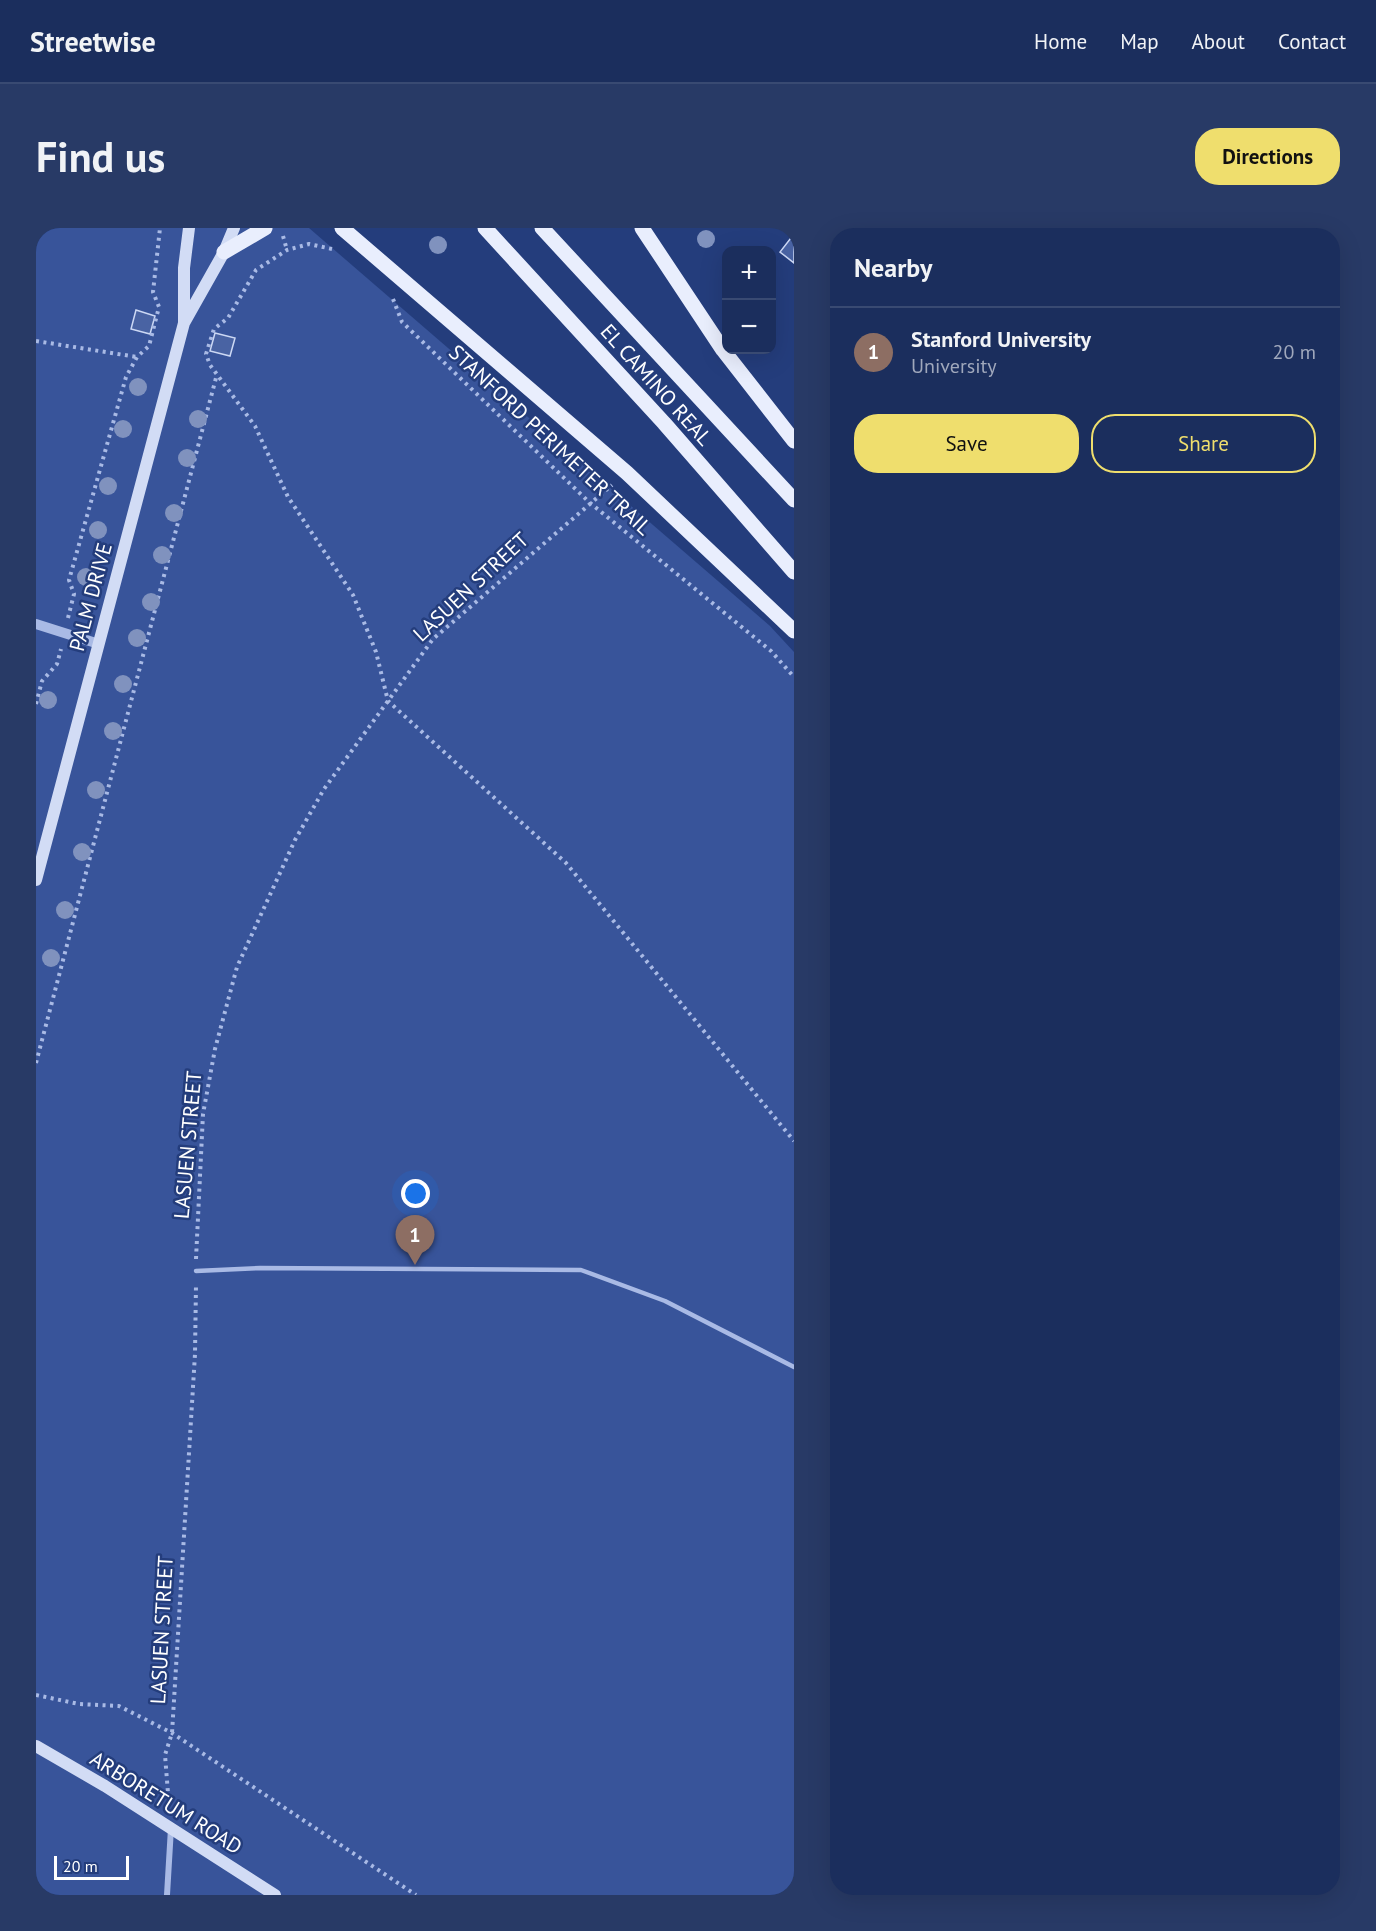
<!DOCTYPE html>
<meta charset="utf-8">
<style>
body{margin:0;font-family:"PT Sans",sans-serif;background:#283a66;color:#f1f3f6}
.controls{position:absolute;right:18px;top:18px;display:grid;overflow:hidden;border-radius:12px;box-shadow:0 6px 24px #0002}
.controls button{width:54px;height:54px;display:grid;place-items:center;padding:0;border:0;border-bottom:2px solid #394a72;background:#1b2e5d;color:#f1f3f6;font:30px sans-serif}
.scale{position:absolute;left:18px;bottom:15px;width:75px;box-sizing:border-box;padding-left:6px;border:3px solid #fff;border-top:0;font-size:16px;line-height:21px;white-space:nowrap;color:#fff;-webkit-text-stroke:4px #243d7c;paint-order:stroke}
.you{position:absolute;left:380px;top:966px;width:21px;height:21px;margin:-15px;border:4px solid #fff;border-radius:50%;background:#1a73e8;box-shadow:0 0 0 9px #1a73e833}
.badge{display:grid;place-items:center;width:39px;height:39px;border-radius:50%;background:#efde6d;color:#fff;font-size:20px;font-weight:700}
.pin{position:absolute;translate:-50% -50px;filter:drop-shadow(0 2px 3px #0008)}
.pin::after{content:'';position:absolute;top:32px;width:21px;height:18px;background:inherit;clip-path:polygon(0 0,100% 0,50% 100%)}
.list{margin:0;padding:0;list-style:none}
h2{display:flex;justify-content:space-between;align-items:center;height:78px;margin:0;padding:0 24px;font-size:26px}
h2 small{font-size:20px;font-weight:400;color:#a0a8bc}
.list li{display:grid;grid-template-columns:39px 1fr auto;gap:18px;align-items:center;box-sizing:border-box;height:90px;padding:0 24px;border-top:2px solid #394a72}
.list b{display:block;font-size:22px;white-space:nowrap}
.list p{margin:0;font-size:20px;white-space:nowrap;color:#a0a8bc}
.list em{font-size:20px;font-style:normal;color:#a0a8bc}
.actions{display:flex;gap:12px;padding:18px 24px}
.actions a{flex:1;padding:14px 0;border:2px solid #efde6d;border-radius:24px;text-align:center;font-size:21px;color:#efde6d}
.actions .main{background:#efde6d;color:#111}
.map{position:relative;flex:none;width:758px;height:1667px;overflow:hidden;border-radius:24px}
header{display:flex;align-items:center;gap:36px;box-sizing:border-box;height:84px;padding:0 30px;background:#1b2e5d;border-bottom:2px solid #394a72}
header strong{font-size:28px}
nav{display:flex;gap:33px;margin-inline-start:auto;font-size:21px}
.intro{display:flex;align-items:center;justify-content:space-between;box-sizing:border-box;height:144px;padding:0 36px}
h1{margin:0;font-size:42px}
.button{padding:15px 27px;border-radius:24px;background:#efde6d;color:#111;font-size:21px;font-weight:700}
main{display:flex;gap:36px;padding:0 36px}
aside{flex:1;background:#1b2e5d;border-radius:24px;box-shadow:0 6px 24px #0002}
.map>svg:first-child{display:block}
</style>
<header>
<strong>Streetwise</strong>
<nav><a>Home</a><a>Map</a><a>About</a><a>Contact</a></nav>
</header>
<div class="intro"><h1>Find us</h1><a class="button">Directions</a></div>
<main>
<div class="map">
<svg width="758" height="1667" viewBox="0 0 758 1667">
<rect width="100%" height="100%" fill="#243d7c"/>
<path fill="#38549a" d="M0 0H273L734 398 758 424V1667H0Z"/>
<path fill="#4963a3" stroke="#ccd8f4" stroke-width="1.5" d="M758 6V35L744 24Z
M100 82 119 88 114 106 95 101Z
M179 105 199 110 194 128 174 123Z"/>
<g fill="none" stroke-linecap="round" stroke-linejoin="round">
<path stroke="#a9bae5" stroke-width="4" stroke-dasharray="3 4.5" stroke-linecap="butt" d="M247 8 251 22
M296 21 273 16 251 22 220 42 192 90 178 101 170 126 174 137 219 198 252 269 317 367 340 424 352 473 530 635 758 913
M357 71 366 94 553 274 735 423 758 449
M0 113 101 129
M32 390 38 366 33 352 90 149 101 129 113 118 123 79 117 64 124 0
M0 476 6 453 21 436 25 421
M0 835 181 146
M160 1031 167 886 179 821 201 739 259 612 288 561 397 411 576 257
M0 1467 43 1476 83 1478 136 1505 380 1667
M133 1578 129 1527 136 1505 159 1126 160 1056"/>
<path stroke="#a9bae5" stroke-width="4.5" d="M160 1043 224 1040 545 1042 629 1073 758 1139"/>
<path stroke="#a9bae5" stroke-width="6" d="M131 1667 135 1600"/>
<path stroke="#a9bae5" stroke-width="10" d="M0 396 63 416"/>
<path stroke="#d2dcf5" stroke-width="12" d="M148 94V40L153 0
M0 652 148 95 188 24 198 0
M0 1518 69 1558 239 1667"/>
<path stroke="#e9eefd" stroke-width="15" d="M306 0 591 245 758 403
M449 0 628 195 758 344
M506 0 758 272
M606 0 687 122 758 213
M188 24 229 0"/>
</g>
<g fill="#8092be">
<circle cx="670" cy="11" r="9"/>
<circle cx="402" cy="17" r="9"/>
<circle cx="102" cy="159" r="9"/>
<circle cx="162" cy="191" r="9"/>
<circle cx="87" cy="201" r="9"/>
<circle cx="151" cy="230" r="9"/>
<circle cx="72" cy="258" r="9"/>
<circle cx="138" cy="285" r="9"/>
<circle cx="62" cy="302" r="9"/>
<circle cx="126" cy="327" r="9"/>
<circle cx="50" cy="349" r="9"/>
<circle cx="115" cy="374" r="9"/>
<circle cx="101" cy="410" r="9"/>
<circle cx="87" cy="456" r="9"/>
<circle cx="12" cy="472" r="9"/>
<circle cx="77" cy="503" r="9"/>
<circle cx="60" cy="562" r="9"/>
<circle cx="46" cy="624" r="9"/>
<circle cx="29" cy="682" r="9"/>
<circle cx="15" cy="730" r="9"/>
</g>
<g text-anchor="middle" stroke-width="5" stroke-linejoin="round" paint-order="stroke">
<g font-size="21" fill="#fff" stroke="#243d7c">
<text transform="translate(620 157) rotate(48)" y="7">EL CAMINO REAL</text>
<text transform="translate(514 212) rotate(43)" y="7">STANFORD PERIMETER TRAIL</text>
<text transform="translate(435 359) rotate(-43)" y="7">LASUEN STREET</text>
<text transform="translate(55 369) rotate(-75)" y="7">PALM DRIVE</text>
<text transform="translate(152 917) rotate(-85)" y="7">LASUEN STREET</text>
<text transform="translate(126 1402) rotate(-87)" y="7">LASUEN STREET</text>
<text transform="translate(130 1575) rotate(32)" y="7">ARBORETUM ROAD</text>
</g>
</g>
</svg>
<div class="controls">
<button>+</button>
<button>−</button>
</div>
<div class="scale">20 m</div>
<div class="you"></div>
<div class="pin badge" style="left:379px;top:1037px;background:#8d6e63">1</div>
</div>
<aside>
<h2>Nearby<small></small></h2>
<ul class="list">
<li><span class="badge" style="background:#8d6e63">1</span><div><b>Stanford University</b><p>University</p></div><em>20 m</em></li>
</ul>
<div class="actions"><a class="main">Save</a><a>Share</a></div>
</aside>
</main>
